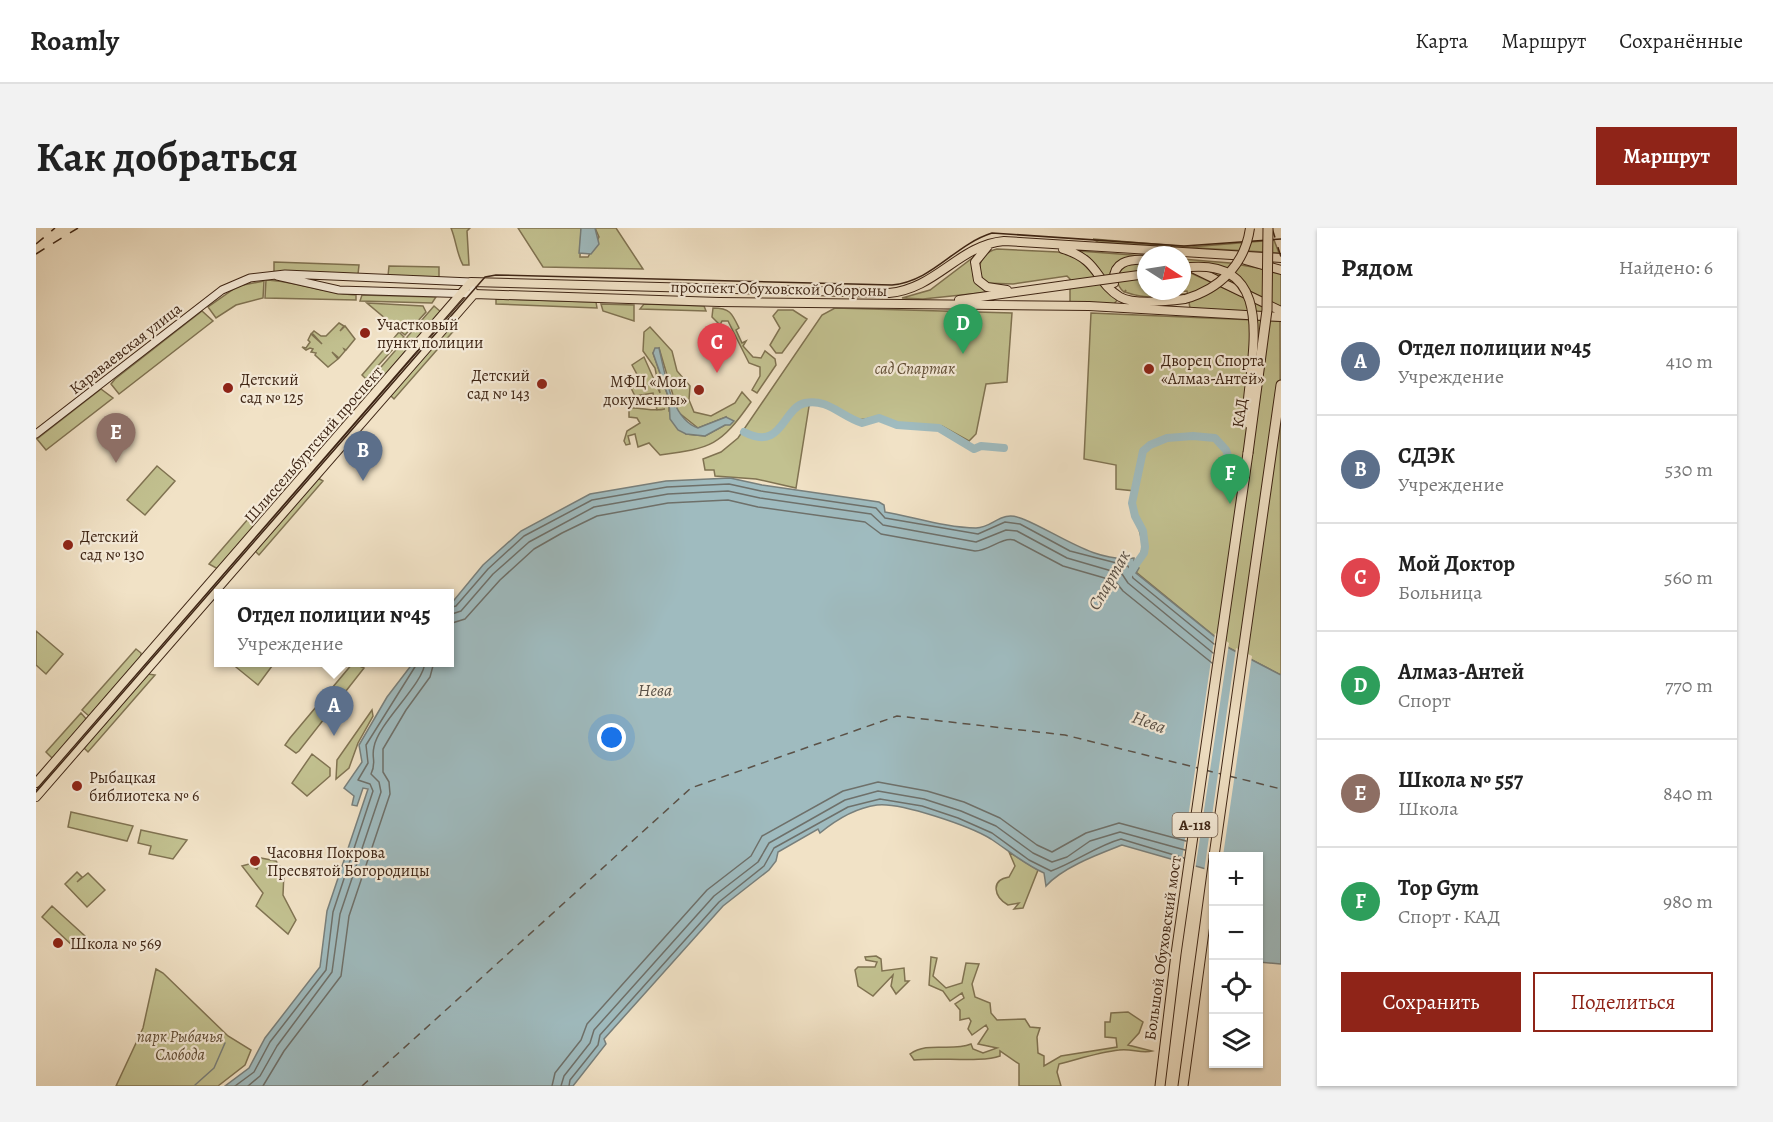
<!DOCTYPE html>
<html lang="ru">
<meta charset="utf-8">
<style>
body{margin:0;font-family:Alegreya,serif;background:#f2f2f2;color:#222}
.controls{position:absolute;right:18px;bottom:18px;display:grid;overflow:hidden;border-radius:0px;box-shadow:0 2px 4px #0004}
.controls button{width:54px;height:54px;display:grid;place-items:center;padding:0;border:0;border-bottom:2px solid #e0e0e0;background:#fff;color:#222;font:30px sans-serif}
.compass{position:absolute;left:1101px;top:18px;width:54px;height:54px;border-radius:50%;background:#fff;box-shadow:0 2px 4px #0004;rotate:102deg}
.you{position:absolute;left:576px;top:510px;width:21px;height:21px;margin:-15px;border:4px solid #fff;border-radius:50%;background:#1a73e8;box-shadow:0 0 0 9px #1a73e833}
.badge{display:grid;place-items:center;width:39px;height:39px;border-radius:50%;background:#8f2418;color:#fff;font-size:20px;font-weight:700}
.pin{position:absolute;translate:-50% -50px;filter:drop-shadow(0 2px 3px #0008)}
.pin::after{content:'';position:absolute;top:32px;width:21px;height:18px;background:inherit;clip-path:polygon(0 0,100% 0,50% 100%)}
.popup{position:absolute;left:178px;top:361px;width:240px;height:78px;box-sizing:border-box;display:grid;place-content:center;border-radius:0px;background:#fff;filter:drop-shadow(0 2px 4px #0005);font-size:20px;white-space:nowrap;color:#767676}
.popup b{font-size:22px;color:#222}
.popup::after{content:'';position:absolute;left:50%;top:100%;margin-left:-12px;border:12px solid transparent;border-top-color:#fff}
.list{margin:0;padding:0;list-style:none}
h2{display:flex;justify-content:space-between;align-items:center;height:78px;margin:0;padding:0 24px;font-size:26px}
h2 small{font-size:20px;font-weight:400;color:#767676}
.list li{display:grid;grid-template-columns:39px 1fr auto;gap:18px;align-items:center;box-sizing:border-box;height:108px;padding:0 24px;border-top:2px solid #e0e0e0}
.list b{display:block;font-size:22px;white-space:nowrap}
.list p{margin:0;font-size:20px;white-space:nowrap;color:#767676}
.list em{font-size:20px;font-style:normal;color:#767676}
.actions{display:flex;gap:12px;padding:18px 24px}
.actions a{flex:1;padding:14px 0;border:2px solid #8f2418;border-radius:0px;text-align:center;font-size:21px;color:#8f2418}
.actions .main{background:#8f2418;color:#fff}
.icon{flex:none;width:33px;height:33px;fill:none;stroke:currentColor;stroke-width:2;stroke-linecap:round;stroke-linejoin:round}
.map{position:relative;flex:none;width:1245px;height:858px;overflow:hidden;border-radius:0px}
header{display:flex;align-items:center;gap:36px;box-sizing:border-box;height:84px;padding:0 30px;background:#fff;border-bottom:2px solid #e0e0e0}
header strong{font-size:28px}
nav{display:flex;gap:33px;margin-inline-start:auto;font-size:21px}
.intro{display:flex;align-items:center;justify-content:space-between;box-sizing:border-box;height:144px;padding:0 36px}
h1{margin:0;font-size:42px}
.button{padding:15px 27px;border-radius:0px;background:#8f2418;color:#fff;font-size:21px;font-weight:700}
main{display:flex;gap:36px;padding:0 36px}
aside{flex:1;background:#fff;border-radius:0px;box-shadow:0 2px 4px #0004}
.map>svg:first-child{display:block}
</style>
<header>
<strong>Roamly</strong>
<nav><a>Карта</a><a>Маршрут</a><a>Сохранённые</a></nav>
</header>
<div class="intro"><h1>Как добраться</h1><a class="button">Маршрут</a></div>
<main>
<div class="map">
<svg width="1245" height="858" viewBox="0 0 1245 858">
<rect width="100%" height="100%" fill="#f1e2c6"/>
<filter id="stains"><feTurbulence type="fractalNoise" baseFrequency=".00333" numOctaves="4"/><feColorMatrix values="0 0 0 0 .2 0 0 0 0 .09 0 0 0 0 .02 0 0 0 .5 -.17"/></filter>
<radialGradient id="worn" r=".72"><stop offset=".6" stop-color="#630" stop-opacity="0"/><stop offset="1" stop-color="#630" stop-opacity=".3"/></radialGradient>
<path fill="#c2c190" stroke="#807352" stroke-width="1.5" fill-rule="evenodd" d="M415 0H434L431 3 433 37H427C421 27 420 12 415 0Z
M482 0H545L544 29H552L563 9 559 0H580L607 41 507 39Z
M1057 11 1155 19 1238 12 1243 25 1062 14Z
M961 21 1022 24 1042 28 1082 71 1078 76 1034 74V51L1031 48 977 56 949 55C939 40 944 25 961 21Z
M1043 23 1110 28C1089 27 1077 31 1073 54L1055 32Z
M939 28C934 44 936 58 954 64L887 71 866 70 894 62Z
M1146 31 1194 35 1245 44V79L1146 33Z
M238 34 323 37 322 46 238 44Z
M1098 35 1110 36V63H1146V41L1245 86 1154 80 1151 63 1113 66H1151C1132 70 1108 71 1089 64L1090 62 1088 64C1079 56 1079 46 1089 38Z
M353 38 403 39V49L352 48Z
M230 52C262 53 289 66 320 67V72L229 70Z
M228 53 227 70 200 77 180 90 172 79 202 58Z
M326 67 400 69 396 75 324 73Z
M460 71 560 74 561 80 460 76Z
M331 75 387 78 390 84 369 107Z
M565 76 598 77V93L567 83Z
M608 76 668 78 670 83 604 81Z
M398 78 405 84 331 169 332 154Z
M677 80C694 80 696 85 703 100L700 102 706 115 710 113 707 118 717 129 725 130 729 123 739 131 740 137 721 165 716 162 724 148V139L713 135 692 93H686L684 97 676 89Z
M799 80 976 85 971 154 950 156 940 206 933 213 906 198 862 195 842 189 822 192 790 174 774 172 760 260 720 251 679 248 678 242H669L667 231 685 224 702 210 786 87Z
M742 82H757L771 91 746 125H740L734 117 744 100 737 88Z
M166 83 177 93 83 166 75 156 79 151Z
M1055 85 1244 93 1245 447 1193 420 1100 344 1107 317 1097 278 1099 263 1080 261V237L1048 231Z
M303 95 308 98 304 103 309 98 319 111 310 122 308 121 309 123 303 130 296 124 302 131 292 139 279 127 280 125 275 124 277 121 274 120 270 122 266 119 270 120 274 114 272 112 275 106 286 116 276 105 278 103 285 108H290Z
M417 95 421 99 358 171 354 167Z
M614 99 636 123 641 143 654 158 653 172 658 184 675 188 699 175 706 164 715 174C684 218 676 220 624 227L613 215 602 219 599 206 592 208 594 216 590 217 588 213 591 203 604 195 601 190 593 189V180C606 179 616 184 629 181L621 182 617 165 599 168 594 158 604 152 596 137 608 129 624 165 619 140 607 123 608 104ZM623 120 642 184 662 200 690 189 689 197 669 208 650 206 633 183V171L617 125Z
M363 104 368 109 330 151 326 147Z
M65 161 77 170 10 222 1 211Z
M121 238 139 253 109 287 91 272Z
M282 250 287 253 223 327 219 323Z
M219 283 227 289 182 341 173 336Z
M0 403 27 426 10 446 0 437Z
M100 421 105 425V429L53 488 46 482Z
M239 434 222 457 195 435V434Z
M317 435 328 440 263 523 260 525 249 517 254 510Z
M112 446 119 447 52 524 48 520Z
M336 482 337 488 322 515 313 540 300 551 301 532Z
M45 485 51 492 17 531 10 524Z
M276 526 294 540V548L271 568 256 555Z
M35 584 97 598 91 613 32 599Z
M105 602 151 612 137 631 113 626 115 618 102 615Z
M973 624 1002 642 987 680 978 681 983 675 972 677C958 669 954 652 973 649L979 638Z
M225 630 240 633 248 644 247 667 260 692 252 706 220 678 227 665 206 638 213 636 221 641Z
M41 644 46 649 41 654 52 645 69 662 51 679 29 656Z
M16 678 49 708 38 719 6 689Z
M840 728 845 731 846 743 868 740 869 753H873L860 766 855 758 857 747 837 768 822 758 819 742 822 739H839L841 734 830 732 829 729Z
M895 729 901 730 897 748 910 760 926 755 930 735 943 736 936 756 939 769 954 775 955 785 961 792 989 791 994 799 1004 800 1001 809 1002 825 1008 828V838L1025 828 1081 819 1080 810 1069 809V794H1074L1075 785 1092 784 1107 794 1103 805 1092 817 1116 823C1105 826 1095 820 1083 822 1064 824 1043 831 1023 836L1021 844 1025 858H983V836L964 823V828C945 835 903 829 878 832L874 826C892 813 914 824 935 816L937 821 947 825 961 820 942 816 952 801 950 797 936 807 932 801 935 793 933 790 924 792V782L919 776 928 770 926 765 914 773 907 763 893 757Z
M120 741 127 745 192 808 215 822 209 837 182 858H80L107 800Z"/>
<path fill="#9fbbbf" stroke="#787f7b" stroke-width="1.5" d="M545 0H559L563 16 555 26 543 25Z
M619 120H623C629 145 635 191 662 200L690 189 698 193 694 197H689L669 208 650 206 642 202 634 191 633 171 617 125Z
M694 250 726 257 843 274 848 277 849 284C877 289 912 300 940 300 958 300 964 281 987 291 1022 305 1058 335 1098 330V337L1103 340 1100 345 1193 420 1245 447V736L1223 734V737L1222 628H1178L1177 643 1086 617C1063 626 1027 639 1010 658L1008 645C988 636 973 623 955 611 934 598 864 574 841 577 819 580 801 591 784 605L782 601 742 624 740 633 733 642 687 678 568 811 570 816 537 858H189L213 840 229 810 284 739 291 683 332 561 327 560 321 578 316 577 318 568 308 560 326 534 323 517 351 469 377 435 413 434 414 377 447 337 485 303 554 266 630 253Z"/>
<path fill="#f1e2c6" d="M1179 405 1193 415 1159 643 1145 638Z
M1200 420 1216 428 1187 628H1178V646L1168 644Z"/>
<g fill="none" stroke-linecap="round" stroke-linejoin="round">
<path stroke="#6e706a" stroke-width="1.5" d="M413 380 420 378 452 341 488 308 556 272 631 259 693 256 725 263 840 280 849 290 942 306 969 294 984 296 1034 323 1092 338 1097 350 1178 416
M413 387 425 383 457 346 493 314 558 279 632 266 692 263 724 270 835 286 847 297 940 314 970 302 981 303 1031 330 1086 346 1092 355 1177 425
M413 396 429 391 464 352 498 321 526 305 561 288 632 275 692 272 722 279 829 294 845 306 939 323C953 323 965 309 978 312L1027 338 1079 353 1087 363 1176 435
M199 858 218 844 234 814 290 742 297 684 337 563 334 556 322 552 332 535 330 517 382 434
M212 858 224 848 241 818 296 744 304 686 345 564 343 554 335 546C341 534 335 530 338 519 342 495 388 456 389 434
M227 858 248 823 305 748 313 688 354 566 353 554 347 544V521L370 482 394 449 398 434
M516 858 519 845 545 812 551 796 671 662 715 628 726 608 807 563 842 554 891 563 928 574 964 590 1001 617 1016 624 1050 605 1083 595 1150 613
M525 858 528 848 554 815 558 802 678 668 722 634 733 615 809 572 842 563 888 571 925 583 960 598 997 625 1016 634 1031 629 1054 613 1084 604 1149 622
M533 858 534 852 562 817 564 807 683 674 728 638 738 620 812 579 844 571 886 578 922 590 956 605 993 632 1015 643C1040 634 1060 618 1085 611L1148 630"/>
<path stroke="#787f7b" stroke-width="1.5" d="M159 857 178 840 189 815"/>
<path stroke="#9fbbbf" stroke-width="8" d="M708 204C747 224 746 180 769 175 791 170 806 189 826 195L843 190 861 197 903 200 938 221 945 218 968 220
M1093 346 1108 325 1109 319 1107 303 1099 288 1096 275 1107 223 1114 217 1131 210 1157 208 1179 210 1190 222 1204 262"/>
<path stroke="#5b5248" stroke-width="1.5" stroke-dasharray="8 6" stroke-linecap="butt" d="M1169 542 1185 546
M1193 548 1245 561
M326 858 655 560 861 488 1029 507 1162 540"/>
<defs>
<path id="secondary" d="M0 206 186 62 214 50 249 46 435 54 438 66 303 62 241 48"/>
<path id="primary" d="M952 18 939 34 942 52 951 59 971 62
M1027 21C1064 32 1059 54 1084 69 1098 77 1133 73 1149 71
M1209 32 1245 42
M1156 40 1245 83
M1078 55C1076 34 1092 31 1110 32
M923 72 1030 57
M0 555 435 54 853 65C900 61 923 17 968 13L1245 30
M0 569 438 66 683 74 1053 78 1245 89"/>
<path id="highway" d="M1178 628 1245 157
M1124 858 1140 726 1212 225
M1147 858 1178 630"/>
</defs>
<use href="#secondary" stroke="#3e2515" stroke-width="9"/>
<use href="#primary" stroke="#3e2515" stroke-width="10"/>
<use href="#highway" stroke="#3e2515" stroke-width="11"/>
<use href="#secondary" stroke="#f6ecda" stroke-width="7"/>
<use href="#primary" stroke="#f1e2c6" stroke-width="8"/>
<use href="#highway" stroke="#f1e2c6" stroke-width="9"/>
<path stroke="#3e2515" stroke-width="1.5" d="M0 564 449 49 460 47 856 57C897 53 918 17 956 5L1148 18 1245 11"/>
<path stroke="#3e2515" stroke-width="1.5" stroke-dasharray="10 10" stroke-linecap="butt" d="M1236 0 1245 29
M0 16 19 0
M0 26 42 0"/>
<defs>
<path id="primary-bridge" d="M1146 40C1241 27 1216 121 1211 181L1213 196
M1030 57 1110 46
M1149 71C1184 61 1209 36 1214 0"/>
<path id="highway-bridge" d="M1212 225 1231 82 1232 0"/>
</defs>
<use href="#primary-bridge" stroke="#3e2515" stroke-width="10" stroke-linecap="butt"/>
<use href="#highway-bridge" stroke="#3e2515" stroke-width="11" stroke-linecap="butt"/>
<use href="#primary-bridge" stroke="#f1e2c6" stroke-width="8"/>
<use href="#highway-bridge" stroke="#f1e2c6" stroke-width="9"/>
</g>
<g fill="#8f2418" stroke="#f6ecda" stroke-width="2">
<circle cx="329" cy="105" r="6"/>
<circle cx="1113" cy="141" r="6"/>
<circle cx="506" cy="156" r="6"/>
<circle cx="192" cy="160" r="6"/>
<circle cx="663" cy="162" r="6"/>
<circle cx="32" cy="317" r="6"/>
<circle cx="41" cy="558" r="6"/>
<circle cx="219" cy="633" r="6"/>
<circle cx="22" cy="715" r="6"/>
</g>
<g text-anchor="middle" stroke-width="4.5" stroke-linejoin="round" paint-order="stroke">
<rect fill="#f6ecda" stroke="#756150" stroke-width="1.5" x="1136.5" y="585" width="45" height="24" rx="4.5"/>
<g font-size="15" font-weight="bold" fill="#3e2515">
<text x="1159" y="602">А-118</text>
</g>
<g font-size="16" fill="#3e2515" stroke="#f6ecda">
<text transform="translate(743 60) rotate(1)" y="6">проспект Обуховской Обороны</text>
<text transform="translate(89 120) rotate(-38)" y="6">Караваевская улица</text>
<text transform="translate(1203 185) rotate(-82)" y="6">КАД</text>
<text transform="translate(277 216) rotate(-49)" y="6">Шлиссельбургский проспект</text>
<text transform="translate(1126 720) rotate(-82)" y="6">Большой Обуховский мост</text>
</g>
<g font-size="16" fill="#3e2515" stroke="#f6ecda" text-anchor="start">
<text x="341" y="102">Участковый<tspan x="341" dy="18">пункт полиции</tspan></text>
<text x="1125" y="138">Дворец Спорта<tspan x="1125" dy="18">«Алмаз-Антей»</tspan></text>
<text x="494" y="153" text-anchor="end">Детский<tspan x="494" dy="18">сад № 143</tspan></text>
<text x="204" y="157">Детский<tspan x="204" dy="18">сад № 125</tspan></text>
<text x="651" y="159" text-anchor="end">МФЦ «Мои<tspan x="651" dy="18">документы»</tspan></text>
<text x="44" y="314">Детский<tspan x="44" dy="18">сад № 130</tspan></text>
<text x="53" y="555">Рыбацкая<tspan x="53" dy="18">библиотека № 6</tspan></text>
<text x="231" y="630">Часовня Покрова<tspan x="231" dy="18">Пресвятой Богородицы</tspan></text>
<text x="34" y="721">Школа № 569</text>
</g>
<g font-size="16" font-style="italic" fill="#5f4c34" stroke="#f6ecda">
<text x="879" y="146">сад Спартак</text>
<text x="144" y="814">парк Рыбачья<tspan x="144" dy="18">Слобода</tspan></text>
</g>
<g font-size="18" font-style="italic" fill="#5b5248" stroke="#f6ecda">
<text transform="translate(1073 352) rotate(-60)" y="6">Спартак</text>
<text x="619" y="468">Нева</text>
<text transform="translate(1113 494) rotate(20)" y="6">Нева</text>
</g>
</g>
<rect width="100%" height="100%" filter="url(#stains)"/>
<rect width="100%" height="100%" fill="url(#worn)"/>
</svg>
<div class="controls">
<button>+</button>
<button>−</button>
<button><svg class="icon" aria-label="locate" viewBox="0 0 24 24"><circle cx="12" cy="12" r="6"/><path d="M12 2v4M12 18v4M2 12h4M18 12h4"/></svg></button>
<button><svg class="icon" aria-label="layers" viewBox="0 0 24 24"><path d="M12 4l9 5-9 5-9-5zM3 14l9 5 9-5"/></svg></button>
</div>
<svg class="compass" viewBox="-18 -18 36 36"><path d="M0-13l5 13h-10z" fill="#e53935"/><path d="M0 13l5-13h-10z" fill="#767676"/></svg>
<div class="you"></div>
<div class="pin badge" style="left:298px;top:508px;background:#5c6f8a">A</div>
<div class="popup"><b>Отдел полиции №45</b>Учреждение</div>
<div class="pin badge" style="left:327px;top:253px;background:#5c6f8a">B</div>
<div class="pin badge" style="left:681px;top:145px;background:#e0444e">C</div>
<div class="pin badge" style="left:927px;top:126px;background:#2e9e5b">D</div>
<div class="pin badge" style="left:80px;top:235px;background:#8d6e63">E</div>
<div class="pin badge" style="left:1194px;top:276px;background:#2e9e5b">F</div>
</div>
<aside>
<h2>Рядом<small>Найдено: 6</small></h2>
<ul class="list">
<li><span class="badge" style="background:#5c6f8a">A</span><div><b>Отдел полиции №45</b><p>Учреждение</p></div><em>410 m</em></li>
<li><span class="badge" style="background:#5c6f8a">B</span><div><b>СДЭК</b><p>Учреждение</p></div><em>530 m</em></li>
<li><span class="badge" style="background:#e0444e">C</span><div><b>Мой Доктор</b><p>Больница</p></div><em>560 m</em></li>
<li><span class="badge" style="background:#2e9e5b">D</span><div><b>Алмаз-Антей</b><p>Спорт</p></div><em>770 m</em></li>
<li><span class="badge" style="background:#8d6e63">E</span><div><b>Школа № 557</b><p>Школа</p></div><em>840 m</em></li>
<li><span class="badge" style="background:#2e9e5b">F</span><div><b>Top Gym</b><p>Спорт · КАД</p></div><em>980 m</em></li>
</ul>
<div class="actions"><a class="main">Сохранить</a><a>Поделиться</a></div>
</aside>
</main>
